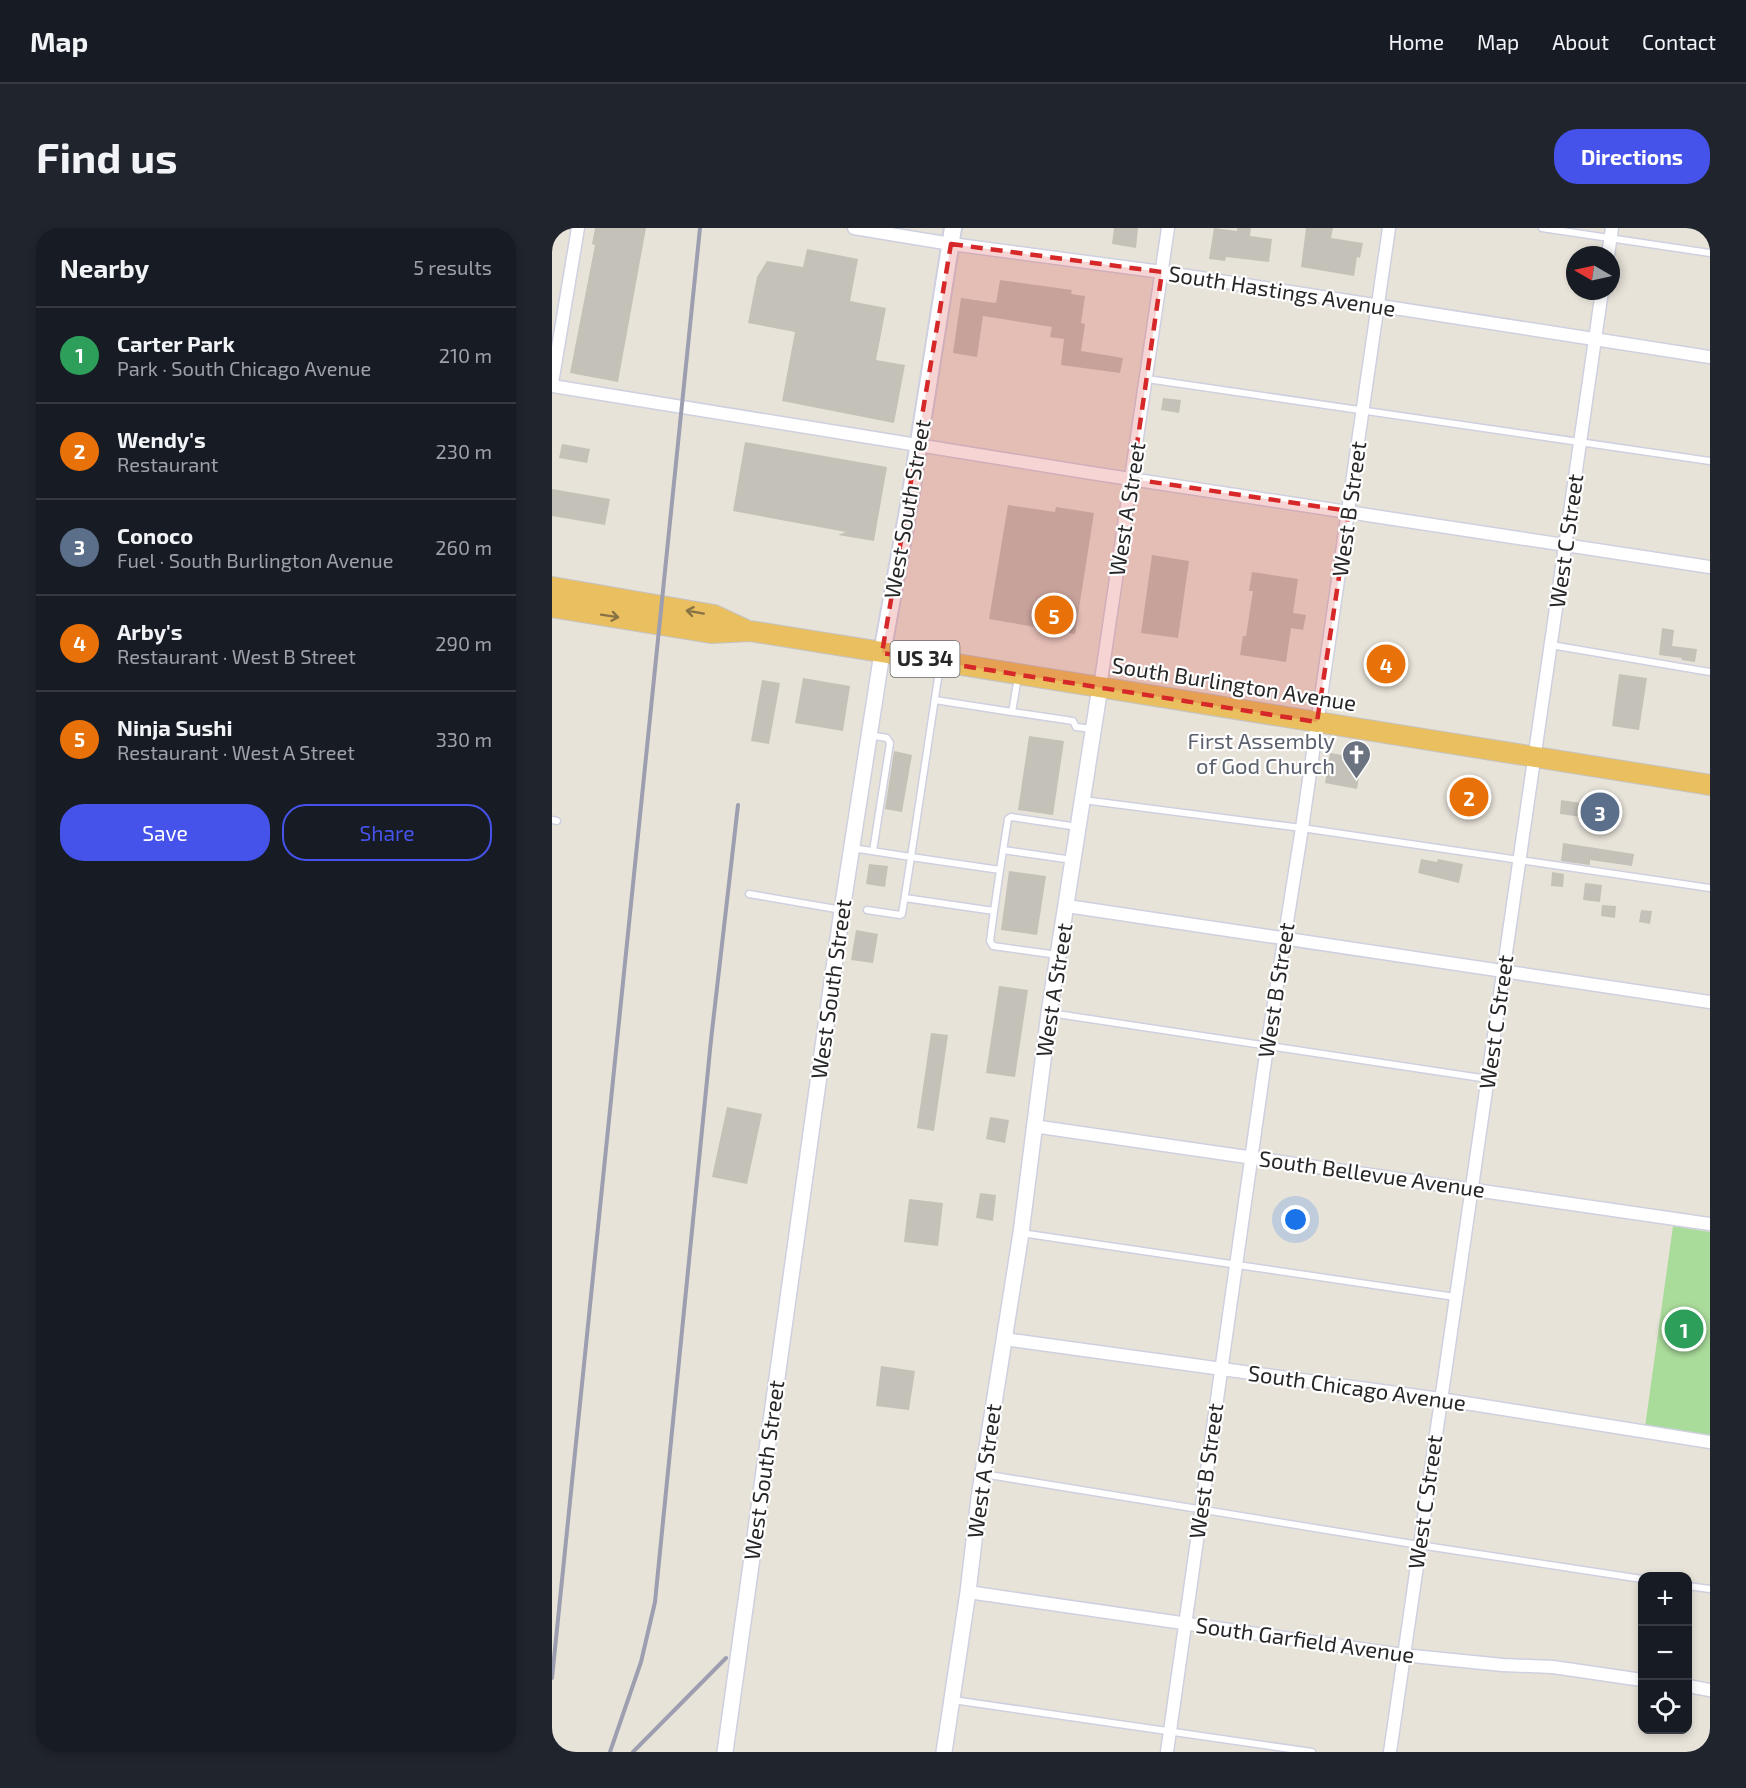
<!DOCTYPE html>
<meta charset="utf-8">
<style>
body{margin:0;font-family:"Exo 2",sans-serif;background:#20242c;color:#f1f3f6}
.controls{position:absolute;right:18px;bottom:18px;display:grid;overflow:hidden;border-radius:12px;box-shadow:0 3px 9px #0003}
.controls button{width:54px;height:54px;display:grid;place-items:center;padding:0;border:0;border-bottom:2px solid #363941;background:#171b24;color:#f1f3f6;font:30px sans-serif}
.compass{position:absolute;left:1014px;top:18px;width:54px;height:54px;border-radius:50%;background:#171b24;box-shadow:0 3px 9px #0003;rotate:279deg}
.you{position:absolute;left:744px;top:992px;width:21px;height:21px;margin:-15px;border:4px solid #fff;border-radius:50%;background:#1a73e8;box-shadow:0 0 0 9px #1a73e833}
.badge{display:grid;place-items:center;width:39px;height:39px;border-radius:50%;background:#4553ea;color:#fff;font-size:20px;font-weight:700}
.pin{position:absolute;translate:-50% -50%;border:3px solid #fff;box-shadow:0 2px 6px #0006}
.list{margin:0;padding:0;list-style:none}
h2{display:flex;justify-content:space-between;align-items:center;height:78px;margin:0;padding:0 24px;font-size:26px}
h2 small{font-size:20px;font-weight:400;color:#9ea1a6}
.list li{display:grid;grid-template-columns:39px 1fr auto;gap:18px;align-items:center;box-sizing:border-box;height:96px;padding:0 24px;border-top:2px solid #363941}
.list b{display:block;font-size:22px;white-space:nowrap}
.list p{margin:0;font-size:20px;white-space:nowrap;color:#9ea1a6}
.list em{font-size:20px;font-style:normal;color:#9ea1a6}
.actions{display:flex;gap:12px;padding:18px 24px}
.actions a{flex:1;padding:14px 0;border:2px solid #4553ea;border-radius:24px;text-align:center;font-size:21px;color:#4553ea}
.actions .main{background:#4553ea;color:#fff}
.icon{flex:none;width:33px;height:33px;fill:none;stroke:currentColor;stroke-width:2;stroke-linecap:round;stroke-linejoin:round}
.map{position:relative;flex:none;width:1158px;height:1524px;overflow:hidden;border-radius:24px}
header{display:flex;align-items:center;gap:36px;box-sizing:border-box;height:84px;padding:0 30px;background:#171b24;border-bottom:2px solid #363941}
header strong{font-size:28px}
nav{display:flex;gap:33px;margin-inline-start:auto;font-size:21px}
.intro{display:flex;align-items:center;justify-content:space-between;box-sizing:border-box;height:144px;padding:0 36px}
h1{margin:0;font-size:42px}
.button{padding:15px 27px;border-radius:24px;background:#4553ea;color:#fff;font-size:21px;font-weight:700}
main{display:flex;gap:36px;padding:0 36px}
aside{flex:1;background:#171b24;border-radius:24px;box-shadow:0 3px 9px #0003}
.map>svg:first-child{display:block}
</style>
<header>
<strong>Map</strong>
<nav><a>Home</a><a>Map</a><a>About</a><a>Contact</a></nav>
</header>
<div class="intro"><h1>Find us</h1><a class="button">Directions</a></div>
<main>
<aside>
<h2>Nearby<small>5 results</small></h2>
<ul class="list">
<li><span class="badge" style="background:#2e9e5b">1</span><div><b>Carter Park</b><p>Park · South Chicago Avenue</p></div><em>210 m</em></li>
<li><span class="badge" style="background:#e8710a">2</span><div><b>Wendy's</b><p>Restaurant</p></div><em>230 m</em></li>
<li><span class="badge" style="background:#5c6f8a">3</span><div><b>Conoco</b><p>Fuel · South Burlington Avenue</p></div><em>260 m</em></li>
<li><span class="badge" style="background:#e8710a">4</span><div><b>Arby's</b><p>Restaurant · West B Street</p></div><em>290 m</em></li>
<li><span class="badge" style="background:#e8710a">5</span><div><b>Ninja Sushi</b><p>Restaurant · West A Street</p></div><em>330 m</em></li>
</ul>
<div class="actions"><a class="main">Save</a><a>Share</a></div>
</aside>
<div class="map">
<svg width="1158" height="1524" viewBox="0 0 1158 1524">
<rect width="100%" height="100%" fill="#e8e3d9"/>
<path fill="#a9db9a" d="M1121 998 1158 1004V1208L1093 1199Z"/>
<path fill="#c4c1b8" d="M43 0H94L66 154 18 145 43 17 40 16Z
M562 0H586L584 20 560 16Z
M662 0 685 3V0H699L698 8 720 11 717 34 674 29 673 33 657 31Z
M754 0H781L779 10 811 15 808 30 805 29 802 48 749 39Z
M255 21 306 31 298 73 334 80 324 132 353 137 342 195 230 173 243 104 196 95 205 49 215 33 251 39Z
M448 52 520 62 519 66 533 68 529 95 533 96 529 123 571 130 568 145 509 137 512 111 498 109 500 99 431 88 425 129 401 125 409 70 444 75Z
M611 170 629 172 627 185 609 182Z
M193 214 335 239 322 313 286 307 294 304 181 283Z
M10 216 38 221 35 235 7 230Z
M0 261 58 271 53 297 0 288Z
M456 277 503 284 504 279 542 285 523 406 437 391Z
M600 327 637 333 626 410 589 405Z
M700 344 746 351 741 385 754 387 751 402 739 400 734 434 688 427 691 408H694L701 363H697Z
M1110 400 1122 402 1120 418 1145 421 1143 434 1129 432 1130 430 1107 427Z
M1067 446 1095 450 1087 502 1060 498Z
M251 450 298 458 291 503 243 495Z
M210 452 228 455 217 516 199 513Z
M477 508 512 513 501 587 466 582Z
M342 523 360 527 350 584 333 581Z
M778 525 810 530 805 561 773 555Z
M1009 572 1062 580 1060 593 1008 586Z
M1011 615 1082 626 1080 638 1038 632V637L1009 633Z
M869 631 885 634 886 631 911 636 907 655 866 645Z
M317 636 336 638 333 659 314 656Z
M457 643 494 648 485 707 449 702Z
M1000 644 1012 646 1011 659 999 658Z
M1033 655 1050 657 1048 674 1031 672Z
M1050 677 1064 678 1063 690 1049 688Z
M1089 682 1100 683 1098 696 1087 694Z
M304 702 326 706 321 735 299 732Z
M447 758 476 762 463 849 434 845Z
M379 805 396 807 382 903 365 900Z
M175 879 210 886 195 956 160 949Z
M438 889 457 892 453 915 434 911Z
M428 965 444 967 441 993 424 990Z
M357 971 391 975 386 1018 352 1014Z
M329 1138 363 1143 357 1182 324 1178Z"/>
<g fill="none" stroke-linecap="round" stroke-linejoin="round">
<defs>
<path id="service" d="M990 0 1158 25
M595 151 1158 233
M999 417 1158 444
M383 472 460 484 466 449
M460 484 521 493 524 499 540 501
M317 507 335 510 338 515 321 623
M531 572 750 600 1158 660
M0 592 5 593
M300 620 359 629 388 437
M451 622 521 632
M197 666 290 682
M353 670 442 683 448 642
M315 682 348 687 350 686 359 629 448 642 456 591 459 589 526 599
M442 683 438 713 441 718 506 727
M498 785 936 851
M469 1005 903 1069
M431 1246 867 1317 1090 1351
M1136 1358 1158 1361
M401 1472 760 1524"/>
<path id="minor" d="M302 0 399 16 610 44 1158 129
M1056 27 1060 0
M0 155 26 0
M0 158 539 245 1158 339
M548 459 616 0
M515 678 1158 774
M481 898 1158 996
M452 1111 888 1171 1158 1214
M416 1364 851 1427 951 1437 1001 1439 1090 1452
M1136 1458 1158 1462
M615 1524 715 819 750 600 837 0
M838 1524 1050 63"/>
<path id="tertiary" d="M173 1524 290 682 330 425
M392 1524 416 1364 427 1270 469 1005 497 785 548 459"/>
<path id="secondary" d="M330 425 357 277 401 0"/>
<path id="trunk" d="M0 359 162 387 192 401
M0 379 159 405 198 403 1158 557"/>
</defs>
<use href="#service" stroke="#cfd0df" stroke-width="9"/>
<use href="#minor" stroke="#cfd0df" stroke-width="15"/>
<use href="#tertiary" stroke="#cfd0df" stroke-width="18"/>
<use href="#secondary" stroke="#cfd0df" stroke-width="20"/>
<use href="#trunk" stroke="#c3c3c3" stroke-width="22"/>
<use href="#service" stroke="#fff" stroke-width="6"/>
<use href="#minor" stroke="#fff" stroke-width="12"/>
<use href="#tertiary" stroke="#fff" stroke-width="15"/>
<use href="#secondary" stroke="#fff" stroke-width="16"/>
<use href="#trunk" stroke="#eabf60" stroke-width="20"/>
<path stroke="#9d9eb0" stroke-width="4" d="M0 1450 148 0
M58 1524 89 1434 103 1374 159 812 186 577
M81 1524 174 1430"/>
</g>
<defs><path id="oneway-shaft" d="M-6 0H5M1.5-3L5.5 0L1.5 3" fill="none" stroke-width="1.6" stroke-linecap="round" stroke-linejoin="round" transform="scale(1.5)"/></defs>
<g stroke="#887344">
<use href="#oneway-shaft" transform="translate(143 384) rotate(-170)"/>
<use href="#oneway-shaft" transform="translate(58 388) rotate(9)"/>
</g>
<path fill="#d62828" fill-opacity="0.2" stroke="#d62828" stroke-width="4.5" stroke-dasharray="12 8" stroke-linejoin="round" d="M399 16 610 44 580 251 797 283 765 494 330 425Z"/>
<defs>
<symbol id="church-pin" viewBox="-11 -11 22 30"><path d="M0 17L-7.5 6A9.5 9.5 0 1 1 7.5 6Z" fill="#6b7280" stroke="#fff"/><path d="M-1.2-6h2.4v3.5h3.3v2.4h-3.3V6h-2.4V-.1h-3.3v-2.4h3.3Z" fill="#fff"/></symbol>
</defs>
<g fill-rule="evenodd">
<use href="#church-pin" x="788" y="510" width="33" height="45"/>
</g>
<g text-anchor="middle" stroke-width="4.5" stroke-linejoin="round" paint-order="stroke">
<rect fill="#fff" stroke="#686868" stroke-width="1.5" x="338.5" y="413" width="69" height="36" rx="4.5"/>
<g font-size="21" font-weight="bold" fill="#272727">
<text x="373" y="438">US 34</text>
</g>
<g font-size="22" fill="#272727" stroke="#fff">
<text transform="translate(730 63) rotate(9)" y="8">South Hastings Avenue</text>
<text transform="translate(355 281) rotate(-80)" y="8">West South Street</text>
<text transform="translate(575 281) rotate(-81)" y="8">West A Street</text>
<text transform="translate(797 281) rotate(-82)" y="8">West B Street</text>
<text transform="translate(1014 313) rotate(-82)" y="8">West C Street</text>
<text transform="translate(682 456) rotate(9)" y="8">South Burlington Avenue</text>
<text transform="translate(279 761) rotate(-82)" y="8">West South Street</text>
<text transform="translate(502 762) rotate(-81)" y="8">West A Street</text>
<text transform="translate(724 762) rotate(-81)" y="8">West B Street</text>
<text transform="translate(944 794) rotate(-82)" y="8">West C Street</text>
<text transform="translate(820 946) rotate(8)" y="8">South Bellevue Avenue</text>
<text transform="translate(805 1160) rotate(8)" y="8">South Chicago Avenue</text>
<text transform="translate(212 1242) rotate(-82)" y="8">West South Street</text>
<text transform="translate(432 1243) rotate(-82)" y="8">West A Street</text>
<text transform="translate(654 1243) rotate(-82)" y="8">West B Street</text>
<text transform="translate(873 1274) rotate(-82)" y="8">West C Street</text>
<text transform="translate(753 1412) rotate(8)" y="8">South Garfield Avenue</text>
</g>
<g font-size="22" fill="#5b616d" stroke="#fff" text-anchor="end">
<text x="783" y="521">First Assembly<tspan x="783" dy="25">of God Church</tspan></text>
</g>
</g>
</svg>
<div class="controls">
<button>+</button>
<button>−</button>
<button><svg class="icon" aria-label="locate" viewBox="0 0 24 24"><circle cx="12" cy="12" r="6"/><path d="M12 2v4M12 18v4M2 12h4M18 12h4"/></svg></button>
</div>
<svg class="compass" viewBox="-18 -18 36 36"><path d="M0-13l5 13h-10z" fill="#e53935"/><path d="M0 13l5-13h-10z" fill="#9ea1a6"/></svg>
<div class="you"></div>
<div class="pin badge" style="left:1132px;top:1101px;background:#2e9e5b">1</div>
<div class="pin badge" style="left:917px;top:569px;background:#e8710a">2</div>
<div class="pin badge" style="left:1048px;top:584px;background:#5c6f8a">3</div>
<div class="pin badge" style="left:834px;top:436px;background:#e8710a">4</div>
<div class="pin badge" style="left:502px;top:387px;background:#e8710a">5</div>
</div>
</main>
